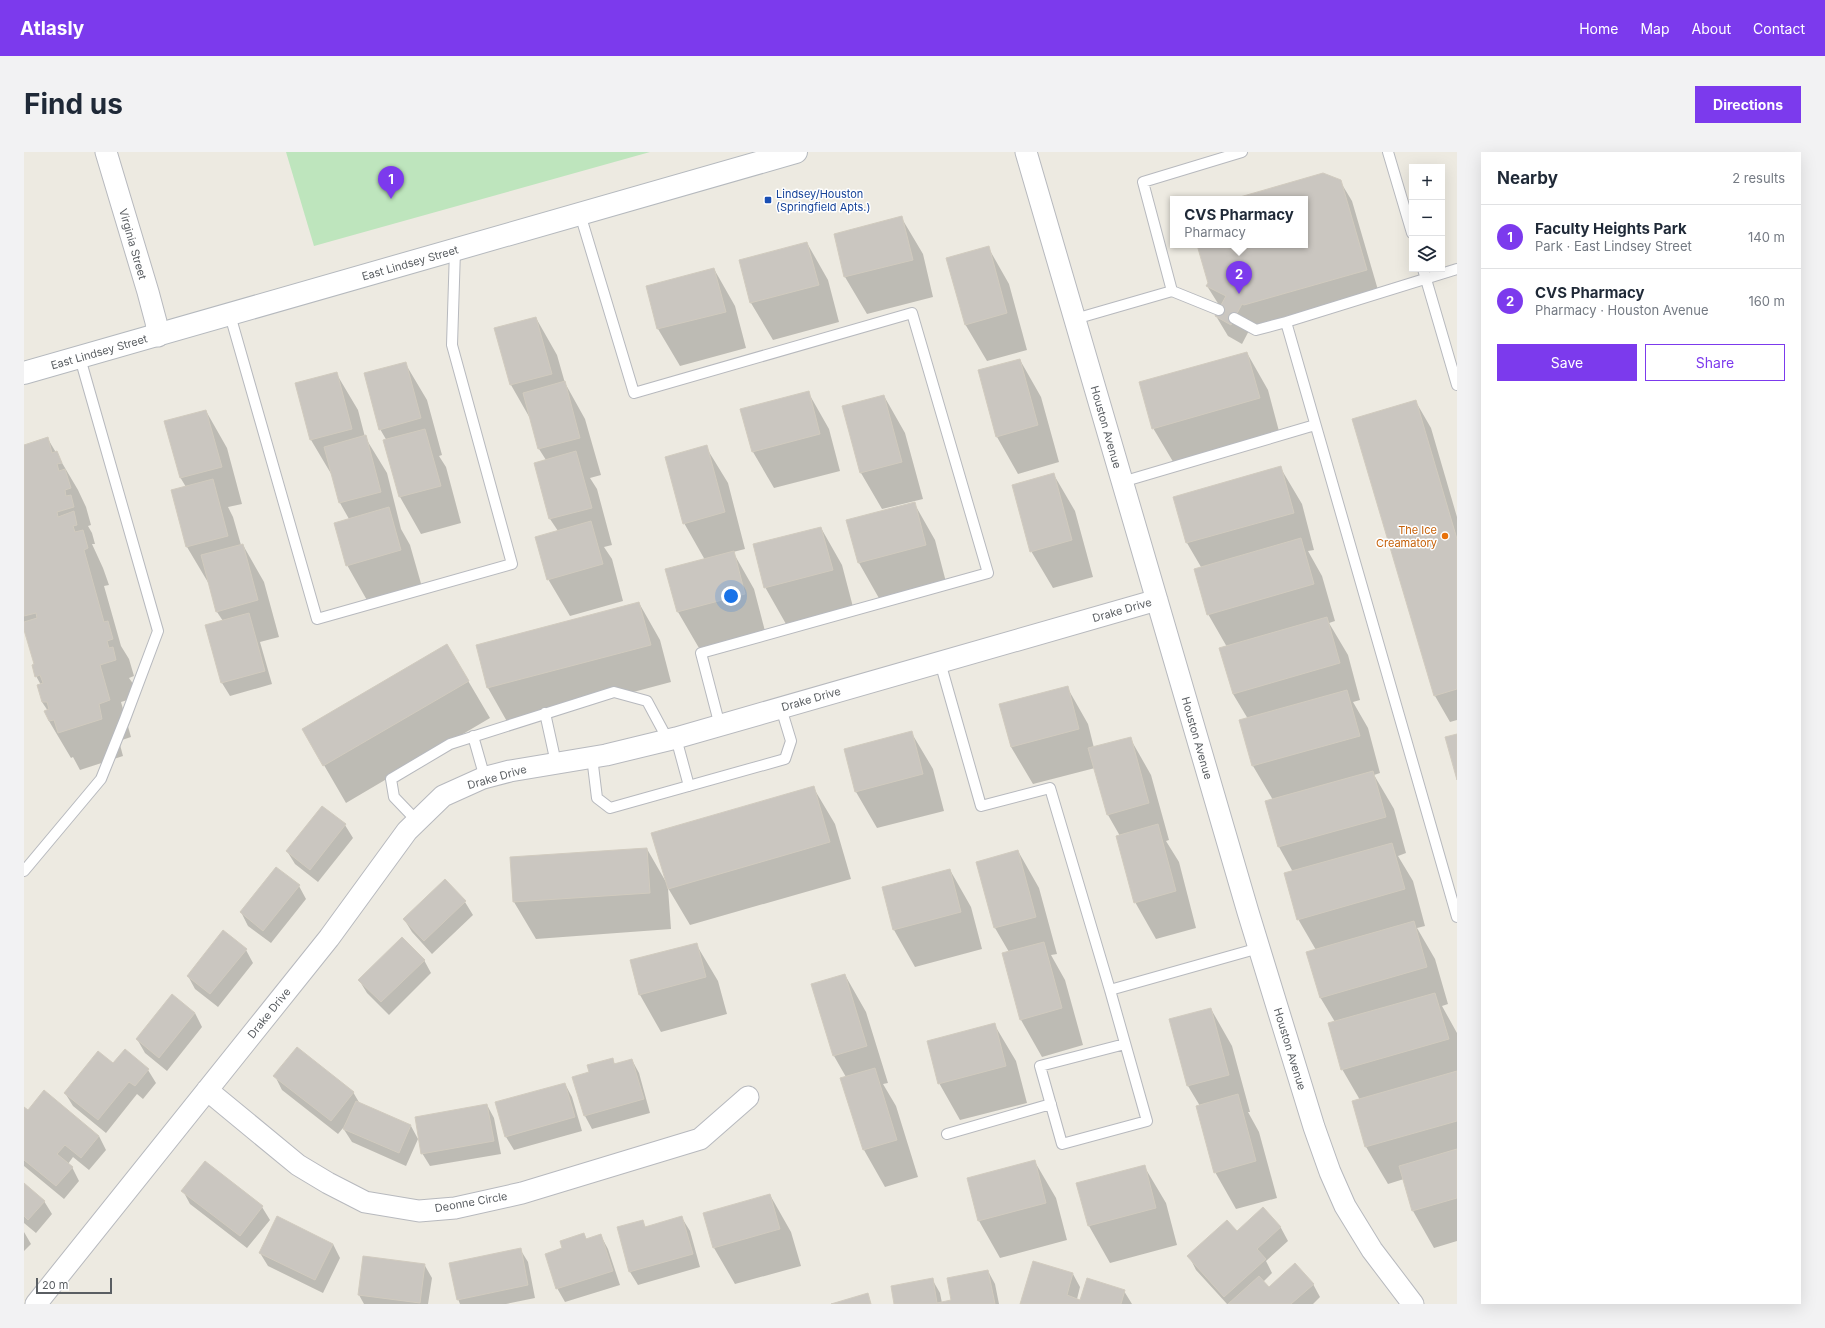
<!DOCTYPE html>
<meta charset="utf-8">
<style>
body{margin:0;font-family:Inter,sans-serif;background:#f2f2f3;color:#1f2937}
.controls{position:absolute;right:12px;top:12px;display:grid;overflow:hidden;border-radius:0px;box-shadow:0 4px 16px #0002}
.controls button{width:36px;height:36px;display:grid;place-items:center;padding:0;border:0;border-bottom:1px solid #e0e1e3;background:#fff;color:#1f2937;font:20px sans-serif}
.scale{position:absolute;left:12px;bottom:10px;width:76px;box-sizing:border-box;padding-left:4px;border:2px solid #5a5e62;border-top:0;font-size:11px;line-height:14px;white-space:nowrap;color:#5a5e62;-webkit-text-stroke:3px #fff;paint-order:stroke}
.you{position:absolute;left:707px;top:444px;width:14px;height:14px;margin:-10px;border:3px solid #fff;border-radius:50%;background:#1a73e8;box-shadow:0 0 0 6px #1a73e833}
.badge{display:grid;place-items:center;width:26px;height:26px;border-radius:50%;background:#7c3aed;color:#fff;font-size:13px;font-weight:700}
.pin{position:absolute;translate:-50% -33px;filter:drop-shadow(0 1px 2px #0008)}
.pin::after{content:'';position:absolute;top:21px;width:14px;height:12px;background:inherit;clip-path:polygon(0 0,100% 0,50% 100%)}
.popup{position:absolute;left:1146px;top:44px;width:138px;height:52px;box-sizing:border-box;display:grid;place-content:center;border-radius:0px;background:#fff;filter:drop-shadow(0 1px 3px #0005);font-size:13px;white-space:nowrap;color:#747a83}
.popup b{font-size:15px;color:#1f2937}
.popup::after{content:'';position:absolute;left:50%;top:100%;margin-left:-8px;border:8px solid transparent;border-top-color:#fff}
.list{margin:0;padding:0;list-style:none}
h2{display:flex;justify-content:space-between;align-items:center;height:52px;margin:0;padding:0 16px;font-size:17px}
h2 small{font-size:13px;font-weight:400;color:#747a83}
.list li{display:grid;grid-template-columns:26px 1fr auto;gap:12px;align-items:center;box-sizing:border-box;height:64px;padding:0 16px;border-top:1px solid #e0e1e3}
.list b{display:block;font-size:15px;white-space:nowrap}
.list p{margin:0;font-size:13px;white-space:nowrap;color:#747a83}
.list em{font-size:13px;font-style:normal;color:#747a83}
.actions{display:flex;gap:8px;padding:12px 16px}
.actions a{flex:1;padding:9px 0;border:1px solid #7c3aed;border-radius:0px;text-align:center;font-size:14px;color:#7c3aed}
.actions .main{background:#7c3aed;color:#fff}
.icon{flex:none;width:22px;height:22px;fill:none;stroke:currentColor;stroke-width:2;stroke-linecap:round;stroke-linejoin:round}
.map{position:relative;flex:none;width:1433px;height:1152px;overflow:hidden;border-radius:0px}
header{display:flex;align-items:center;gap:24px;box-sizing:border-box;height:56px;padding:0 20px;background:#7c3aed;color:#fff}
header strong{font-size:19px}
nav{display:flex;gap:22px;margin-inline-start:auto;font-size:14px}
.intro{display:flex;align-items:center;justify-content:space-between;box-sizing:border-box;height:96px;padding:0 24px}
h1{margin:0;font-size:28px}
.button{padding:10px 18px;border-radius:0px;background:#7c3aed;color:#fff;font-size:14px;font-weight:700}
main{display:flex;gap:24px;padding:0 24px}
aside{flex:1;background:#fff;border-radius:0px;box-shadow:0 4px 16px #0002}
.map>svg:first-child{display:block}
</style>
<header>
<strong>Atlasly</strong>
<nav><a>Home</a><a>Map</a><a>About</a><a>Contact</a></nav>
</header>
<div class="intro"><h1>Find us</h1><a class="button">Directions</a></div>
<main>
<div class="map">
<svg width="1433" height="1152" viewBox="0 0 1433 1152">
<rect width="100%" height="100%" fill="#edeae1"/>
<path fill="#bee5bd" d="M262 0H626L290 94Z"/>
<path fill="#0003" d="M1316 29 1328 49 1354 138 1232 173 1229 171 1218 192 1204 184 1192 164 1195 153 1183 134 1185 131 1174 93H1281V47H1212Z
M877 65 899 102 909 145 843 162 821 125 811 83Z
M783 91 804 128 815 170 749 188 727 151 716 109Z
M964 95 985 132 1003 198 963 209 941 172Z
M690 117 711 154 722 196 656 214 634 177 623 135Z
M512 166 533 203 541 231 561 267 577 323 566 326 573 337 588 393 580 395 588 407 599 449 546 464 524 427 534 379 526 367 511 311 522 308 515 297 507 268 487 233Z
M1223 201 1244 238 1256 283 1151 313 1129 276Z
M996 208 1017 245 1035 310 994 322 973 285Z
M381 211 403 248 418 303 415 304 422 315 437 371 397 382 376 345 360 289H363L356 277Z
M312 221 334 258 341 285 363 321 377 377 386 393 398 435 344 450 323 413 325 367 316 351 309 325 287 288 272 232Z
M784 240 805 277 816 319 750 336 729 300Z
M860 244 881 281 899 347 858 357 837 321Z
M1392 250 1407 276 1433 365V568L1426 570 1411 544Z
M182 259 203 296 218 352 204 355 209 365 217 393H219L240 430 255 485 236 490 248 532 206 544 198 531 199 469 193 460 185 432 163 395 148 339 162 335 156 325Z
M24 287 54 338 62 355 67 373 64 374 68 381 71 392H68L79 416 85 433 80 434 97 494 105 507 110 524 105 526 110 533 113 545 97 550 107 585 95 589 99 604 56 618 49 605 47 606 25 569 22 559H24L18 550 17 533 12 524 11 513 0 475V294Z
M682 295 704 331 721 397 709 400 730 437 741 479 675 496 654 460 681 408 660 371Z
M1256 315 1278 352 1290 398 1284 399 1298 424 1311 469 1305 471 1324 503 1336 548 1329 550 1344 576 1356 621 1350 623 1370 657 1382 701 1374 704 1389 729 1401 774 1393 776 1411 807 1424 852 1418 854 1433 881V1089L1410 1096 1389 1059 1380 1027 1364 1032 1342 995 1329 950 1336 948 1318 917 1311 870 1296 845 1292 798 1274 767 1269 720 1255 695 1243 650 1249 648 1229 614 1216 569 1224 567 1209 542 1203 495 1184 462 1177 415 1163 391Z
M1030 323 1051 359 1069 425 1029 436 1007 399Z
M890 351 911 388 922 430 856 448 835 411Z
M797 376 818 413 829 455 762 472 741 435Z
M615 451 636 488 647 530 485 573 464 536 453 494Z
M423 493 466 566 322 651 279 577Z
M1043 535 1064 572 1070 596 1106 586 1127 623 1145 688 1142 689 1155 710 1172 776 1132 787 1111 750 1096 684 1084 663 1071 616 1009 632 987 595 976 553Z
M887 580 909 617 920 659 853 676 832 640Z
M789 635 811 672 827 727 666 773 644 736 647 777 512 787 490 750 623 697 642 730Z
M299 655 321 673 329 686 294 730 271 712 263 699Z
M994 699 1015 736 1033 802 1027 803 1041 828 1059 893 1018 905 997 868 985 800 971 776 954 710Z
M926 718 947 755 958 797 891 815 870 778 859 736Z
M275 734 282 747 247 791 224 774 217 760Z
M441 750 449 763 408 802 388 780 380 767Z
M672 792 694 829 703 862 637 880 616 843Z
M222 798 229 811 194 855 171 837 164 824Z
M400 808 407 821 365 863 343 841 335 828Z
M821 823 842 860 864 931 859 932 872 954 894 1025 861 1035 840 998 822 925 810 904Z
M1187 857 1208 894 1226 960H1224L1235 980 1253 1046 1212 1057 1191 1020 1176 954 1164 934 1146 868Z
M171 861 178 875 143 919 121 901 113 887Z
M970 872 992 909 1003 951 936 968 915 931Z
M588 907 591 912 608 908 615 921 626 961 568 977 561 964 566 920Z
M89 913 124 918 132 931 119 947 113 942 82 981 49 954 41 941Z
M251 924 329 940 336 952 387 974 394 987 382 1014 328 990 319 976 314 982 258 938Z
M541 932 548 945 558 979 490 998 482 985Z
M463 953 470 966 477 1002 406 1014 398 1001Z
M0 956 4 959 75 984 82 998 65 1018 49 1005 44 1012 48 1015 55 1029 40 1047 0 1014Z
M1011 1010 1032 1046 1043 1088 976 1106 955 1069Z
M1120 1014 1142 1051 1153 1093 1086 1111 1065 1074Z
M0 1033 20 1049 28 1062 12 1081 0 1071Z
M159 1039 238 1055 246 1068 223 1096 166 1052Z
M746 1043 767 1080 777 1114 711 1132 690 1096Z
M1239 1057 1257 1076 1264 1089 1242 1109 1248 1121 1239 1130 1245 1136 1289 1132 1296 1145 1289 1152H1203L1172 1118 1165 1104 1213 1080Z
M658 1066 666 1079 676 1115 614 1133 606 1120 618 1069 622 1076Z
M0 1080 7 1092 0 1099Z
M560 1082 563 1088 577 1084 584 1097 596 1133 541 1150 533 1136 539 1097Z
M309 1092 316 1106 299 1141 244 1114 236 1101Z
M496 1097 504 1110 511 1146 482 1152H436L434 1147Z
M1010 1110 1049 1122 1056 1135 1053 1147 1057 1149 1100 1139 1108 1152H997Z
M400 1112 408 1126 404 1152H340L335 1143Z
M964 1119 971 1132 975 1152H871L908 1127 916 1141 918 1151 928 1149Z"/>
<path fill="#cac6c0" stroke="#d1cbbf" d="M1299 21 1317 28 1343 118 1220 153 1218 152 1207 173 1191 164 1202 144 1182 134 1184 131 1173 93H1281V47H1209Z
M878 64 889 108 820 125 810 82Z
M783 90 795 133 726 151 715 108Z
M965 94 983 161 941 173 922 106Z
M690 116 702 160 633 177 622 134Z
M512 165 528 222 486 233 470 176Z
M1223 200 1236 246 1128 277 1115 230Z
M996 207 1014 273 972 285 954 218Z
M382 210 397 266 355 278 340 221Z
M313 220 328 277 286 288 271 231Z
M541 229 556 286 514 297 499 241Z
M785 239 796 282 728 300 716 257Z
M860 243 878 310 836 321 818 254Z
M1392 248 1433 387V537L1410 544 1328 267Z
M182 258 198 315 156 326 140 269Z
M401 277 417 334 375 345 359 288Z
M342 283 357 340 315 351 300 295Z
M24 285 28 301 33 299 38 311 33 312 35 319 41 317 47 336 41 338 42 344 47 343 50 355 33 360 34 365 50 359 53 373 49 374 51 380 59 378 64 396 60 398 80 470 84 469 89 487 83 489 85 496 89 495 92 508 76 513 86 548 75 552 78 567 34 581 30 568 25 569 20 559 25 557 23 550H18L13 533 19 531 16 523 11 525 8 513 10 512 0 478V470L13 466 12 461 0 464V293Z
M683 293 701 360 659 372 641 305Z
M552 299 568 356 525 367 510 311Z
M1257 314 1270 361 1162 391 1149 345Z
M1030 321 1048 388 1006 400 988 333Z
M189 327 204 384 162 395 147 338Z
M891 350 902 393 834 411 822 368Z
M365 355 377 398 322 414 310 371Z
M567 369 579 412 523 428 511 385Z
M797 375 809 418 740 436 729 392Z
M1277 386 1290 432 1183 463 1170 417Z
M219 392 234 448 192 460 177 403Z
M710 399 721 442 653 460 641 417Z
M615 450 627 493 463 536 452 493Z
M225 461 241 519 197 531 181 473Z
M1303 465 1316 511 1209 542 1195 496Z
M423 492 445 529 299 614 278 577Z
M1044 534 1055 577 987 595 975 552Z
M1323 538 1336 584 1228 614 1215 568Z
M888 579 899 622 831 640 820 597Z
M1433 582V628L1421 585Z
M1107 585 1125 651 1083 663 1064 596Z
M1349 619 1362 665 1254 695 1241 649Z
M790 634 806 690 644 737 627 681Z
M298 654 322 672 286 718 262 699Z
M1134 672 1152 739 1110 751 1092 684Z
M1368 691 1381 737 1273 768 1260 721Z
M623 696 626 741 489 750 486 705Z
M994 698 1012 765 970 776 952 710Z
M252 715 276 733 239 779 216 760Z
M926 717 937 760 869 778 858 735Z
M421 727 442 749 400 789 379 767Z
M1390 769 1403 815 1296 846 1282 800Z
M199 778 223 797 186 842 163 824Z
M378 785 401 808 357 850 334 828Z
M1020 790 1038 856 996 868 978 801Z
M673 791 682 825 615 843 606 808Z
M821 822 843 894 809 904 787 832Z
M1411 841 1425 887 1317 918 1304 871Z
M148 842 171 861 135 906 112 887Z
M1187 856 1205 923 1163 934 1145 867Z
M971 871 982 914 914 932 903 889Z
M273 895 330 940 307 969 249 924Z
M101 897 125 917 111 934 105 930 74 968 40 941 74 899 89 911Z
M589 906 590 912 608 907 620 947 560 964 548 925 565 920 563 913Z
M851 916 873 988 839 998 816 926Z
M1433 919V969L1341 995 1328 949Z
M541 931 551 965 481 985 471 950Z
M20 938 75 984 57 1006 41 993 33 1002 49 1015 32 1034 0 1008V955L4 958Z
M1214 942 1232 1009 1190 1021 1172 954Z
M332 949 387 973 375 1001 319 977Z
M463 952 470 989 397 1002 391 965Z
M1433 997V1046L1388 1059 1375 1014Z
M1011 1008 1022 1051 954 1069 943 1026Z
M181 1009 239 1054 216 1084 157 1039Z
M1121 1013 1132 1056 1064 1074 1052 1031Z
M0 1031 21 1049 4 1068 0 1064Z
M746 1042 756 1077 689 1096 679 1061Z
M1239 1055 1257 1075 1233 1097 1242 1107 1200 1145 1163 1104 1203 1068 1213 1079Z
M253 1064 309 1092 291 1128 235 1101Z
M658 1064 669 1102 605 1120 593 1075 619 1068 621 1075Z
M560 1081 562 1087 577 1082 589 1119 532 1137 521 1102 538 1096 536 1089Z
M497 1096 504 1133 433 1148 425 1111Z
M339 1104 401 1112 396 1151 334 1143Z
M1009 1109 1049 1121 1043 1143 1056 1148 1063 1126 1101 1138 1097 1152H996Z
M1271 1111 1290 1132 1267 1152H1204L1235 1124 1245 1135Z
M964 1118 971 1152H870L867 1134 909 1126 913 1151 927 1148 923 1126Z
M844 1141 847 1152H807Z"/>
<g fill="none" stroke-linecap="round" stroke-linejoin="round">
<defs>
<path id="service" d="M1364 0 1388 81
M556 62 610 241 888 161 964 421 677 501 696 574
M1399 117 1433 233
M1433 117 1262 170 1433 765
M1148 139 1195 158
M206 163 293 467 488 412 428 193 431 98
M1210 166 1232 178 1262 170
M1051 167 1148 139 1119 30 1218 0
M1098 330 1291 273
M916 510 957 654 1026 636 1086 838 1235 796
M521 561 532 611
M449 584 461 626
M652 586 665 634
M568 605 573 646 586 656 761 607 767 589 757 556
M393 669 370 645 367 627 426 592 590 540 623 549 644 588
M0 719 77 627 101 567 134 479 56 206
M1086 838 1123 969 1038 992 1016 914 1101 892
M923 982 1027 952"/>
<path id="minor" d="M82 0 124 140 132 170 134 184
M1002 0 1224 760 1290 975 1306 1020 1321 1054 1348 1098 1389 1152
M183 938 274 1013 304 1031 341 1050 395 1059 431 1056 498 1041 676 987 724 945
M12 1152 305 786 383 679 419 644 459 626 486 619 582 603 652 586 1133 448"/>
<path id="secondary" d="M0 221 772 0"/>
</defs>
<use href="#service" stroke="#b7b9be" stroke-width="12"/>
<use href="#minor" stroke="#b7b9be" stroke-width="23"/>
<use href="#secondary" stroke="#b5b9be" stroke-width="24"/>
<use href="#service" stroke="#fff" stroke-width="10"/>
<use href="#minor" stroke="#fff" stroke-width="21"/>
<use href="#secondary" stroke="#fff" stroke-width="22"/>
</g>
<rect fill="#1a4fb4" stroke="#fff" stroke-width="1.5" x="740" y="44" width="8" height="8" rx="2"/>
<circle fill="#e8710a" stroke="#fff" stroke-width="1.5" cx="1421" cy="384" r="4"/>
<g text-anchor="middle" stroke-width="3" stroke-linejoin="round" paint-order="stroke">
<g font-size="11" fill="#164399" stroke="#fff" text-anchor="start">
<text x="752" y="46">Lindsey/Houston<tspan x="752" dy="13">(Springfield Apts.)</tspan></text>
</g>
<g font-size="11" fill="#5a5e62" stroke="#fff">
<text transform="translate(109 92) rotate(74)" y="4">Virginia Street</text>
<text transform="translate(386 111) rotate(-16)" y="4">East Lindsey Street</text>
<text transform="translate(75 200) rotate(-16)" y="4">East Lindsey Street</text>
<text transform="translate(1082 275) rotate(74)" y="4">Houston Avenue</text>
<text transform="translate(1098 458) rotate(-16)" y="4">Drake Drive</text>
<text transform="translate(787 547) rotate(-16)" y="4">Drake Drive</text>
<text transform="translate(1173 586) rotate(74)" y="4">Houston Avenue</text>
<text transform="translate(473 625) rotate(-16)" y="4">Drake Drive</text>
<text transform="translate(245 861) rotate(-51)" y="4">Drake Drive</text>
<text transform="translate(1266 897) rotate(73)" y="4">Houston Avenue</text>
<text transform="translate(447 1050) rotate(-10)" y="4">Deonne Circle</text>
</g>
<g font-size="11" fill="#c56008" stroke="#fff" text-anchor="end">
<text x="1413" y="382">The Ice<tspan x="1413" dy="13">Creamatory</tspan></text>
</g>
</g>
</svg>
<div class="controls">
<button>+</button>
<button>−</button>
<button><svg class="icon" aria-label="layers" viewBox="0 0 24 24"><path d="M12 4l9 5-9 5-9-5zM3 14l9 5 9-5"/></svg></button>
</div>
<div class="scale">20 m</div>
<div class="you"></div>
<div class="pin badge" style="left:367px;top:47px">1</div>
<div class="pin badge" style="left:1215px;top:142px">2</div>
<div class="popup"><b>CVS Pharmacy</b>Pharmacy</div>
</div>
<aside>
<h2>Nearby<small>2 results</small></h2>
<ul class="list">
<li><span class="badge">1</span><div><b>Faculty Heights Park</b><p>Park · East Lindsey Street</p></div><em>140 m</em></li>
<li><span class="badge">2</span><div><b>CVS Pharmacy</b><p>Pharmacy · Houston Avenue</p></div><em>160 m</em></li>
</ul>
<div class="actions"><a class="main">Save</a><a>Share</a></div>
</aside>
</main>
